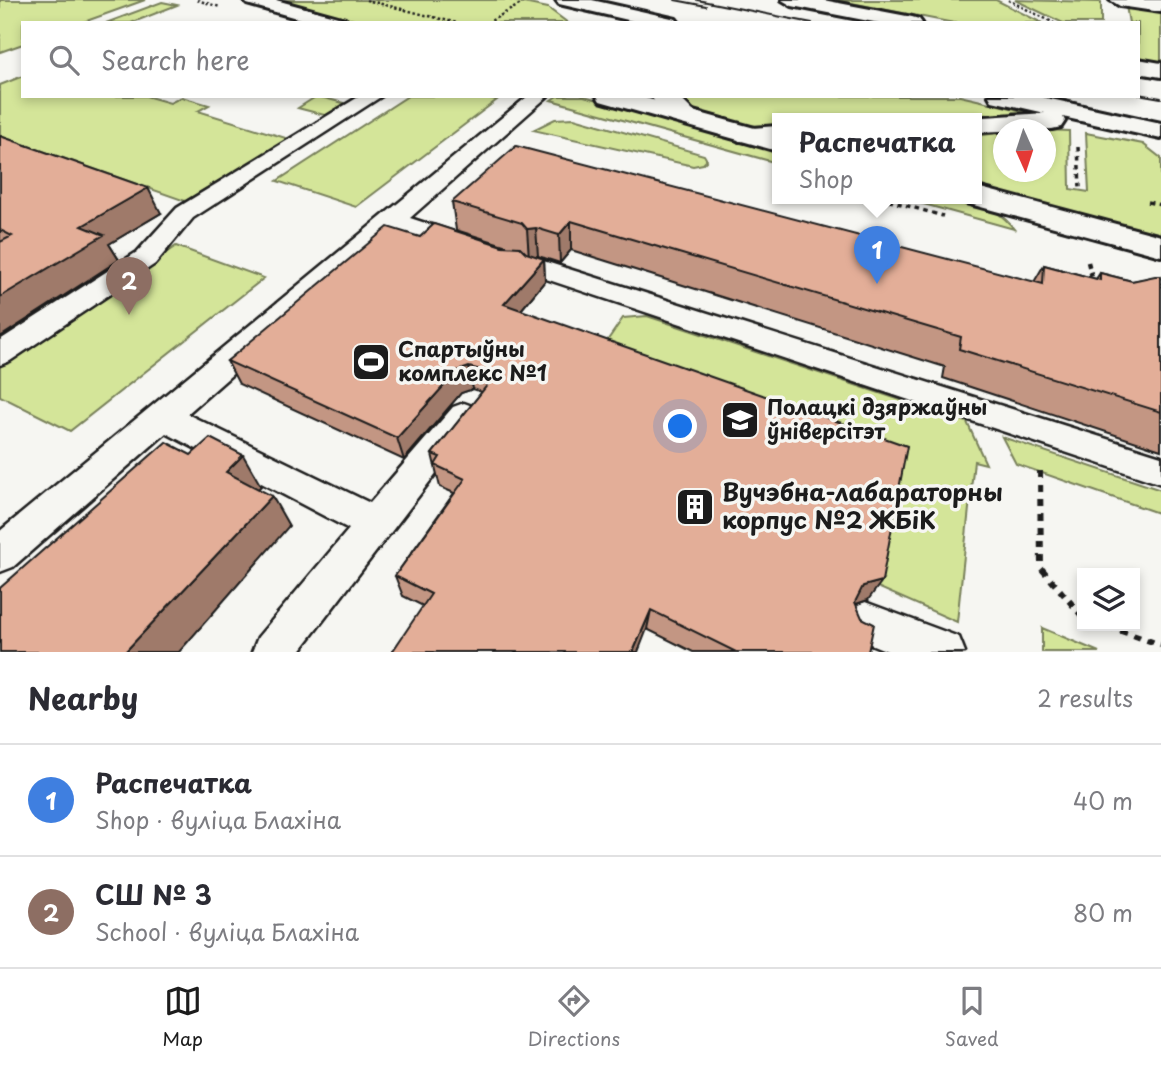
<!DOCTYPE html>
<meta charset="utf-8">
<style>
body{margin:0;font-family:"Playpen Sans",sans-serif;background:#f2f2f3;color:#2b2b33}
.controls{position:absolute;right:21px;bottom:21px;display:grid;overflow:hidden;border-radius:0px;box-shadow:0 4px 10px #0003}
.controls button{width:63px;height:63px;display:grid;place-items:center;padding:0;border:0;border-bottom:2px solid #e1e1e2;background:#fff;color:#2b2b33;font:35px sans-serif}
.compass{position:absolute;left:993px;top:119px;width:63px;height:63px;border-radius:50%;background:#fff;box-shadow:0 4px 10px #0003;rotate:177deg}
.you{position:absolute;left:681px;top:427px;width:24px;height:24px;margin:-18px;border:5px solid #fff;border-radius:50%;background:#1a73e8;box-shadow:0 0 0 10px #1a73e833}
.badge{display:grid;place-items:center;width:46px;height:46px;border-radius:50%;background:#1c1c1c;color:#fff;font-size:23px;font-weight:700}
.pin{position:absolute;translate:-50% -58px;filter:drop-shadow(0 2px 4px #0008)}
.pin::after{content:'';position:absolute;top:37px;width:24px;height:21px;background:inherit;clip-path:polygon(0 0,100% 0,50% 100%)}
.popup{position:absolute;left:772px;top:113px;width:210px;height:91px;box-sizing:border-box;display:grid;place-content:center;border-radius:0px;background:#fff;filter:drop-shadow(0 2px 5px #0005);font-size:23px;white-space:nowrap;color:#7c7c81}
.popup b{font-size:26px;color:#2b2b33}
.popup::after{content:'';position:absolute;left:50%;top:100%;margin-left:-14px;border:14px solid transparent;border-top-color:#fff}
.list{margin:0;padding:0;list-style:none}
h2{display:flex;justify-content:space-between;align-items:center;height:91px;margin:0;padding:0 28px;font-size:30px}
h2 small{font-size:23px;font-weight:400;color:#7c7c81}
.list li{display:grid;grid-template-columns:46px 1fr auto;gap:21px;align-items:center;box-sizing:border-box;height:112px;padding:0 28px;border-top:2px solid #e1e1e2}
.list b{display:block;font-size:26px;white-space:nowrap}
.list p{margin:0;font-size:23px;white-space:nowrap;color:#7c7c81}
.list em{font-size:23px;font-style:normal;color:#7c7c81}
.icon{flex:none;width:38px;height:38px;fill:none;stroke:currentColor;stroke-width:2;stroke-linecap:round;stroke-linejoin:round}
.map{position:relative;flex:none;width:1161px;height:652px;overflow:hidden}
.search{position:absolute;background:#fff;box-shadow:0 4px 10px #0003;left:21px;right:21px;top:21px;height:77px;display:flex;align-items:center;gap:18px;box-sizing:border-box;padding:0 24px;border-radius:0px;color:#7c7c81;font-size:26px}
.sheet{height:315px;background:#fff}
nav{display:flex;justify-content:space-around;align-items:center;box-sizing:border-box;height:98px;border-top:2px solid #e1e1e2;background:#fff;font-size:19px;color:#7c7c81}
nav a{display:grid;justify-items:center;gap:4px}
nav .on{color:#1c1c1c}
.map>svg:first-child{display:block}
</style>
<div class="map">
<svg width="1161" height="652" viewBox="0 0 1161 652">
<rect width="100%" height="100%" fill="#f6f6f2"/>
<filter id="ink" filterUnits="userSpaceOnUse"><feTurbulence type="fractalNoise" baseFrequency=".0143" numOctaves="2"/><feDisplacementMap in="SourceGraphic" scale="14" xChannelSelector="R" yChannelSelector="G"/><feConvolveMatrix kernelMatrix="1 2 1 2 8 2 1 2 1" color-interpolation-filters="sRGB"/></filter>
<g filter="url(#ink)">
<path fill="#d4e599" stroke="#78805a" stroke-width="2" d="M0 0H145L81 23H23V44L0 52Z
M280 0H509L548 8 568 23H365Z
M836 0H996L1042 23H954Z
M1015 0 1101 2V23H1063Z
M162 2 177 5 131 23H106Z
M1126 6 1161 11V62L1138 58V23H1129Z
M23 76V96H146L170 103 182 97 209 105 198 111 289 139 185 201 0 136V85Z
M317 96 347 104 328 116 298 108Z
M408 96H481L497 100 356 207 277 181Z
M557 96H584L777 149V163L551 100Z
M678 96H960L1024 111 1013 112 1018 114 909 118H777V125L744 127 699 115Z
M574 118 704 155 707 160 703 164 693 166 533 130 555 119Z
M1046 130 1069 131 1070 189 1089 192 1086 133 1143 144 1161 158V242L999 197 977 186V136L1003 132 1004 172H1046Z
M902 198C943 198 987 193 1014 229Z
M176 246 264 278 70 431 0 396V365Z
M647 316 967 422 986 464 974 461 957 622 875 586 598 354 623 318Z
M1002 437 1161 490V514L1016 464Z
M1042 628 1099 652H1042Z"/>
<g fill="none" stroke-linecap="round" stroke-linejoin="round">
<defs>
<path id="service" d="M360 96H382L193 218 155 264 10 361 0 365V340L137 252 177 208Z
M528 96H548L410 218 471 238 474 243 471 248 462 250 453 248 397 230 187 414 370 503 453 407 464 403 475 407 480 416 299 652H252L258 637 349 529 166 433 13 567 0 572V531Z
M537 259 1161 456V484L528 273 524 267 528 261Z
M865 602 959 637 965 652H890L851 636 845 622 851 608Z"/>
<path id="minor" d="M1110 0H1161V12L1120 6Z"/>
<path id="tertiary" d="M244 0H276L345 19 348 23H314L247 4Z
M597 96H638L777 134V151L600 101Z
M977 187 1161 236V256L966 203 963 198H977Z"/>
<path id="secondary" d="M556 0H592L676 19 679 23H641L559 4Z
M782 0H823L912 17 919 19 922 23H879L792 6Z
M1138 59 1161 63V77L1138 73Z
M651 96H678L700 118 696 124C677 128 661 112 651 96Z
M989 96H1037L1161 123V139L1063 117 1065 121 1061 127 1052 129 977 132V118H970L1045 113 992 101Z
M777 126V142L739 141 735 135 739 129Z"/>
</defs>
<use href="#service" stroke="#1c1c1c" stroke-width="5"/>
<use href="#minor" stroke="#1c1c1c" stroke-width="6"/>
<use href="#tertiary" stroke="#1c1c1c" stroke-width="6"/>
<use href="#secondary" stroke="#1c1c1c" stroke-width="6"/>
<path stroke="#1c1c1c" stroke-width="2.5" stroke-dasharray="2.5 2.5" stroke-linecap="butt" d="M197 0 220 7
M366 0 457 23
M1008 0 1054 23
M487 23 528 0"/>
<path stroke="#1c1c1c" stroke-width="3.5" stroke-dasharray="4.5 4.5" stroke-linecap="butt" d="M1078 147 1080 188
M880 198 943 216
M1148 202 1161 205"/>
<path stroke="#1c1c1c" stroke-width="4.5" stroke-dasharray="5 5" stroke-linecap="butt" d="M1088 262 1093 281"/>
<path stroke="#1c1c1c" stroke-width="6" stroke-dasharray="7 7" stroke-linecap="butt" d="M1040 471 1041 568 1082 616
M1107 626 1161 645"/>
<use href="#service" fill="#f6f6f2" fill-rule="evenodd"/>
<use href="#minor" fill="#f6f6f2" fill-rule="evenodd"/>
<use href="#tertiary" fill="#f6f6f2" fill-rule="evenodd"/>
<use href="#secondary" fill="#f6f6f2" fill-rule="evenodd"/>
<path stroke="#1c1c1c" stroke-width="2" d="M675 0 706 6
M697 0 812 23
M1138 94 1161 98"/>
</g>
<path fill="#c39683" stroke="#1c1c1c" stroke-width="2" d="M0 136 161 213 109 244 119 260 0 337Z
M452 202 1034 282 1044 265 1096 279 1100 273 1132 281 1161 276V450L943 378 945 367 571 250 560 263 538 256 544 259 545 281 521 310 868 600 856 604 868 652H693L647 629 423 606 403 596 395 576 454 493 440 487 432 454 482 392 473 389 461 393 404 460 239 384 227 361 420 237 507 246 456 230Z"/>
<path fill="#9f7a6a" stroke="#1c1c1c" stroke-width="2" d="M148 188 161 213 109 244 119 260 0 337V297L82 226Z
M571 221V250L560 263 559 235Z
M536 228 538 256 529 258 527 229Z
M544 259 545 281 507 327 504 304Z
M469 367 473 389 461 393 404 460 397 438 457 371Z
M243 455 261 486 245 503 226 472Z
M272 496 289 526 179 652H125Z
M882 581 868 600 850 606 863 586Z
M651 610 647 629 638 652H633Z"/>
<path fill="#e3ae98" stroke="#1c1c1c" stroke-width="2" d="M0 136 148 188 82 226 104 235 0 297V242L12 236 0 230Z
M516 146 1043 284 1044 265 1100 280V273L1132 281 1155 276H1161V412L959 349 961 337 571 221 559 235 536 228 527 229 522 223 452 202Z
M434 224 502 246 520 247 526 253 544 259 504 304 907 446 882 581 863 586 855 602 862 618 874 624 868 652H736L651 610 633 652H392L431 594 395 576 465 479 435 465 440 457 432 454 489 383 482 370 469 367 457 371 397 438 227 361 388 227 420 237Z
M210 438 243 455 226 472 272 496 125 652H0V588L166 442 191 455Z"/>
</g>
<defs>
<symbol id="stadium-square" viewBox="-11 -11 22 22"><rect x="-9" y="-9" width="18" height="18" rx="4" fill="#1c1c1c" stroke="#f6f6f2"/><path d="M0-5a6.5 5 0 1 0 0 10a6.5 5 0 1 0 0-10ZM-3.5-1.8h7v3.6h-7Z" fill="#fff"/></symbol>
<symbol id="university-square" viewBox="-11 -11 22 22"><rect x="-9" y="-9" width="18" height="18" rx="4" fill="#1c1c1c" stroke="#f6f6f2"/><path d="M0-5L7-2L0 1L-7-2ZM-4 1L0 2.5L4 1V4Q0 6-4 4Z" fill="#fff"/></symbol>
<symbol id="building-square" viewBox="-11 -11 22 22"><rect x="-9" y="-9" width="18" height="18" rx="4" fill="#1c1c1c" stroke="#f6f6f2"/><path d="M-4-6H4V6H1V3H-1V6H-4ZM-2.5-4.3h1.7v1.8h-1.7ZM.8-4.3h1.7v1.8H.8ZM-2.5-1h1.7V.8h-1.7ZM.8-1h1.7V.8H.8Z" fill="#fff"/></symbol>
</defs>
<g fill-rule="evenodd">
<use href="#stadium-square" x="349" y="340" width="44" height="44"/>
<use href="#university-square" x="718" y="398" width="44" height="44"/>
<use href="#building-square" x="673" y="485" width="44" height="44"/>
</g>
<g text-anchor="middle" stroke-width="7" stroke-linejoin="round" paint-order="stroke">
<g font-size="21" font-weight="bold" fill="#1c1c1c" stroke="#f6f6f2" text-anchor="start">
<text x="398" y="357">Спартыўны<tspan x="398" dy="24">комплекс №1</tspan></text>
<text x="767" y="415">Полацкі дзяржаўны<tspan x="767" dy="24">ўніверсітэт</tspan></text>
</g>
<g font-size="24" font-weight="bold" fill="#1c1c1c" stroke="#f6f6f2" text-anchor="start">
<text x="722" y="501">Вучэбна-лабараторны<tspan x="722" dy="28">корпус №2 ЖБіК</tspan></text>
</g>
</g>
</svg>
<div class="controls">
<button><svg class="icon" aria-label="layers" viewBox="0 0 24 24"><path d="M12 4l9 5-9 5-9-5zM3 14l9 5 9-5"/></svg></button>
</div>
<svg class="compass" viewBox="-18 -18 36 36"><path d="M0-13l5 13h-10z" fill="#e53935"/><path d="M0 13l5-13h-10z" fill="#7c7c81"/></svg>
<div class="you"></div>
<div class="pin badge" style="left:877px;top:284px;background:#3f7fe0">1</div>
<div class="popup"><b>Распечатка</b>Shop</div>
<div class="pin badge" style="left:129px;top:315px;background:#8d6e63">2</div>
<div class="search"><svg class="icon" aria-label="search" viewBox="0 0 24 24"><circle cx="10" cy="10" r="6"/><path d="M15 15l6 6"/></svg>Search here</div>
</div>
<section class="sheet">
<h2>Nearby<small>2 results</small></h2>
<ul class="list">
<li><span class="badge" style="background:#3f7fe0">1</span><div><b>Распечатка</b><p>Shop · вуліца Блахіна</p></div><em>40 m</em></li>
<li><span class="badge" style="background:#8d6e63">2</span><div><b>СШ № 3</b><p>School · вуліца Блахіна</p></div><em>80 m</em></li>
</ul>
</section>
<nav>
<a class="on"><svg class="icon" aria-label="map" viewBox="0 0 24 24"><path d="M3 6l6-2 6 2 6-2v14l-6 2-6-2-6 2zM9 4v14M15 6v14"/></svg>Map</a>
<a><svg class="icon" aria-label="directions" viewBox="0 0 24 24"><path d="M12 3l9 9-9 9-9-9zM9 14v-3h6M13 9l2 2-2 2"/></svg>Directions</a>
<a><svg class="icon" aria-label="saved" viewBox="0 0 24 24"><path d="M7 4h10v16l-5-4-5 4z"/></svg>Saved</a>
</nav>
